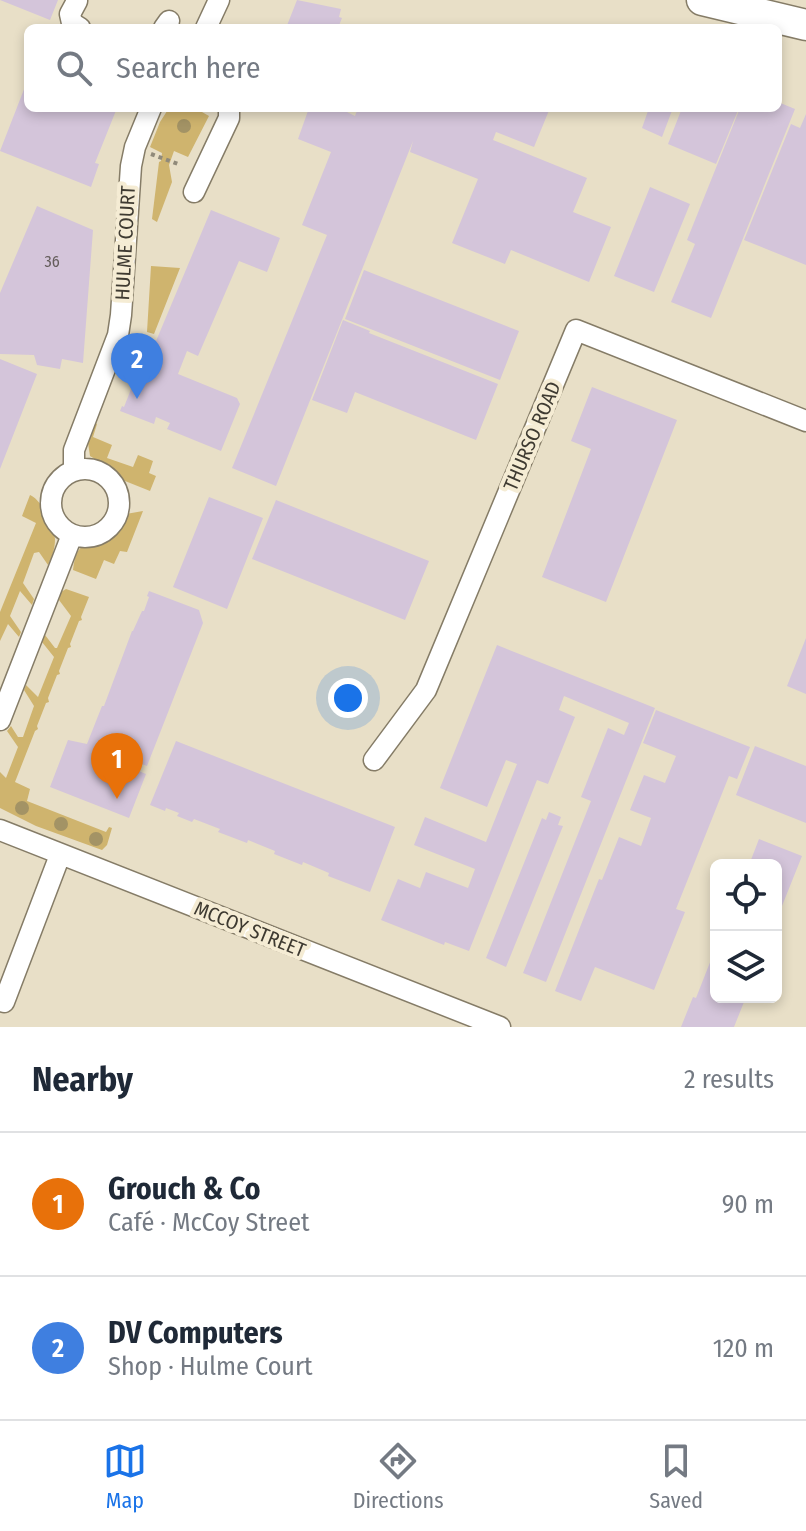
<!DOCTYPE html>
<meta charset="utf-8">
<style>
body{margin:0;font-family:"Fira Sans Condensed",sans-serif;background:#f2f2f3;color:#1f2937}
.controls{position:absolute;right:24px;bottom:24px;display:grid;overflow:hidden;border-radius:12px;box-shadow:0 4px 12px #0003}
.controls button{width:72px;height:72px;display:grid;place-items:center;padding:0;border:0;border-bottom:2px solid #e0e1e3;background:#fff;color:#1f2937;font:40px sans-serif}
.you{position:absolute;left:348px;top:698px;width:28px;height:28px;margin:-20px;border:6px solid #fff;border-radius:50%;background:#1a73e8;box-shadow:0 0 0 12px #1a73e833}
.badge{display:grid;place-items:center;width:52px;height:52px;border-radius:50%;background:#1a73e8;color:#fff;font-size:26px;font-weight:700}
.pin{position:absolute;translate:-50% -66px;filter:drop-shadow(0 2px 4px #0008)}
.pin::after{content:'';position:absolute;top:42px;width:28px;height:24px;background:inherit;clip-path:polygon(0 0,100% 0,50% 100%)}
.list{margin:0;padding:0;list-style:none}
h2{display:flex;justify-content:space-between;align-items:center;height:104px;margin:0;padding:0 32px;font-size:34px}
h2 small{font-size:26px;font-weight:400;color:#747a83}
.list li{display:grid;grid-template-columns:52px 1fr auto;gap:24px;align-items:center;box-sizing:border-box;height:144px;padding:0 32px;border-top:2px solid #e0e1e3}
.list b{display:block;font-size:30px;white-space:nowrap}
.list p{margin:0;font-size:26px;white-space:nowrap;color:#747a83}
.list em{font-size:26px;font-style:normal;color:#747a83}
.icon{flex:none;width:44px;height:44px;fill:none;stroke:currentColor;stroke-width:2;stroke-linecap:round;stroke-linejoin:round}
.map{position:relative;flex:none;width:806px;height:1027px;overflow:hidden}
.search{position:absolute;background:#fff;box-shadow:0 4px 12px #0003;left:24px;right:24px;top:24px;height:88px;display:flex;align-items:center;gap:20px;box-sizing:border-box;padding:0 28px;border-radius:12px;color:#747a83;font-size:30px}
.sheet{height:392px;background:#fff}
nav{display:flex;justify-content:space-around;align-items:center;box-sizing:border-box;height:112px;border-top:2px solid #e0e1e3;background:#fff;font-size:22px;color:#747a83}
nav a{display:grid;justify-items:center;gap:4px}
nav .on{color:#1a73e8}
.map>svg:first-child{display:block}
</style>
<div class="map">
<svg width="806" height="1027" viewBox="0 0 806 1027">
<rect width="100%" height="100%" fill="#e8dfc7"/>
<path fill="#cfb46e" d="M169 108H195L209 116 188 157 174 151 169 165 172 182 157 222 152 219 159 162 161 161 162 153 150 147 160 122Z
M151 266 180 268 154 334 147 332Z
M95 423 97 424 93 437 112 445 107 458 133 467 138 455 153 461 149 473 156 476 150 491 120 479 111 469 90 456 88 443Z
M30 495C42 500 54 526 55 539 55 549 52 557 48 565L39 552 34 553 23 583 34 599 32 605 20 591 10 616 21 632 19 637 8 624 0 641V612L36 523 22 516Z
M143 511 127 552 120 551 114 564 104 560 96 579 73 570C77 539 84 550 104 539 115 534 120 524 126 514Z
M66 589 89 597 81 617 82 620 79 621 70 644 71 647 68 648 59 671 60 674 57 675 48 698 49 702 46 703 37 726 38 729 35 731 15 782 30 789 27 801 106 832 109 827 112 828 107 845 102 850 36 826 0 808V772L6 778 18 747 7 731 11 726 18 737H23L34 706 24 690 26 685 38 697 54 657 42 642 45 635 55 648H57L71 616 59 600 61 592Z"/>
<path fill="#d4c5da" d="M0 0H58L50 20Z
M297 0 341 9 339 17 342 18 338 28H286Z
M28 79V108H117L95 163 99 164 91 187 0 151Z
M778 102 795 109 711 318 671 302 695 244 687 240 740 108H778Z
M309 108H349L347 112 355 116 358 108H550L534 147 496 132 493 140 587 178 573 212 611 227 589 282 511 250 505 264 452 243 478 179 410 152 413 141 276 486 232 468 327 235 302 225 331 152 298 139Z
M649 108H673L662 137 642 128Z
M682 108H739L716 164 668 144Z
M806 114V265L744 240 791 124 800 128Z
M650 187 690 204 654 292 614 276Z
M37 206 93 230 83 363 62 359 60 369 37 365 34 355 0 354V293Z
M211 210 280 238 267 272 239 261 198 356 187 351 178 374 237 398 240 404 221 451 167 429 170 423 156 417 154 424 120 411 122 406 124 407 137 374 139 376 149 352 151 353Z
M364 270 519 331 500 380 345 319Z
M343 320 370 331 369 333 498 384 476 440 355 392 347 413 312 400Z
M0 359 37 374 0 469Z
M592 387 677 420 606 602 542 577 591 449 571 441Z
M209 497 263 518 227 609 173 587Z
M276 500 429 561 405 620 252 559Z
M149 591 199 610 203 623 147 766 129 759 126 766 146 774 129 818 50 787 68 740 87 744 102 706H104L132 631H133L142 611H144L149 597 147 596Z
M806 638V694L787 686Z
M497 645 655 708 546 982 523 973 591 801 581 797 608 728 624 735 629 723 564 696 559 710 575 717 548 784 537 780 469 951 445 942 444 945 381 920 398 879 420 888 426 872 468 888 475 869 414 845 425 817 486 842 517 764 506 760 487 807 440 788Z
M656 710 750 747 737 779 729 776 676 909 685 912 654 990 595 967 581 1001 555 991 599 879 602 880 619 837 641 846 651 818 630 810 644 775 665 783 676 756 643 743Z
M176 741 395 827 370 892 328 876 329 873 303 862 302 865 274 854 275 851 248 840 247 843 218 832 220 829 194 819 192 822 177 816 179 813 166 808 165 811 150 805Z
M755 746 806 766V823L736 795Z
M549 812 561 817 558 825 563 826 506 967 486 958 542 818 546 820Z
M759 839 802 856 776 921V865H749Z
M716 947V997H746L734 1027H681L693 997 696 998Z"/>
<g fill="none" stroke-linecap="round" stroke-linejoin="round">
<defs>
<path id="minor" d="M77 1 70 14 72 23 80 28
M164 28 169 21
M206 28 219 0
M194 192 229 118V108
M51 503a34 34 0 1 1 68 0a34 34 0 1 1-68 0Z
M74 470V450L118 335 121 315 131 166 135 147 151 108
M0 720 72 535
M374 760 426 690 576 330 806 421
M0 830 500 1027
M4 1002 60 855"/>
<path id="highway" d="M702 0 806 25"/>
</defs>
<use href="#minor" stroke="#857c67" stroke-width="23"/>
<use href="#highway" stroke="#857c67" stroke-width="33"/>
<path stroke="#908a7a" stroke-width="4" stroke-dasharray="4 4" stroke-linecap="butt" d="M151 154 178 164"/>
<use href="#minor" stroke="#fff" stroke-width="20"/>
<use href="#highway" stroke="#fff" stroke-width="30"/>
</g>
<g fill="#a39365">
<circle cx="184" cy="126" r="7"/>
<circle cx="22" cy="808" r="7"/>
<circle cx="61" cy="824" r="7"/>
<circle cx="96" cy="839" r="7"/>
</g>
<g text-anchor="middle" stroke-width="8" stroke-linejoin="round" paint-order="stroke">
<g font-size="16" fill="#645d5b">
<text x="52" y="267">36</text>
</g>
<g font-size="20" fill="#3e3a31" stroke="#f5ecd4">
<text transform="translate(125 243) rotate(-87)" y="7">HULME COURT</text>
<text transform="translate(532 436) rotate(-67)" y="7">THURSO ROAD</text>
<text transform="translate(250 929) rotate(22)" y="7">MCCOY STREET</text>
</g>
</g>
</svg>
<div class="controls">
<button><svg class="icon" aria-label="locate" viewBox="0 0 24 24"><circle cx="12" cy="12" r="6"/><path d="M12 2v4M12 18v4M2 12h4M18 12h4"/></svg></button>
<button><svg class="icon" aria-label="layers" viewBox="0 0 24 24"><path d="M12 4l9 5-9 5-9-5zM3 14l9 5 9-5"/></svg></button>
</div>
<div class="you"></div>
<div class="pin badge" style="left:117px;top:799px;background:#e8710a">1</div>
<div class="pin badge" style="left:137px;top:399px;background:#3f7fe0">2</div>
<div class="search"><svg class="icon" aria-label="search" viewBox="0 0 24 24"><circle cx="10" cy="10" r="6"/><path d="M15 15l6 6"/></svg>Search here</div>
</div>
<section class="sheet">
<h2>Nearby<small>2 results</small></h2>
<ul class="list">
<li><span class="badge" style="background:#e8710a">1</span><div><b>Grouch &amp; Co</b><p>Café · McCoy Street</p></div><em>90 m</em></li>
<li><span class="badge" style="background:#3f7fe0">2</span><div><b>DV Computers</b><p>Shop · Hulme Court</p></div><em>120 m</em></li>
</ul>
</section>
<nav>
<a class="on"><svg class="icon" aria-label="map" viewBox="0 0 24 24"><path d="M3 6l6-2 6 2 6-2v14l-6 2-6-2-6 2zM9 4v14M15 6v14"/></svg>Map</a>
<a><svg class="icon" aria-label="directions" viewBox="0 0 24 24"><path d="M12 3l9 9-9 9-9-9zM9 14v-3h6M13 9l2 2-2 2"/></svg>Directions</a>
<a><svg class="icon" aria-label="saved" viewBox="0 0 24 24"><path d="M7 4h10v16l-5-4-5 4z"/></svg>Saved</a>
</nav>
